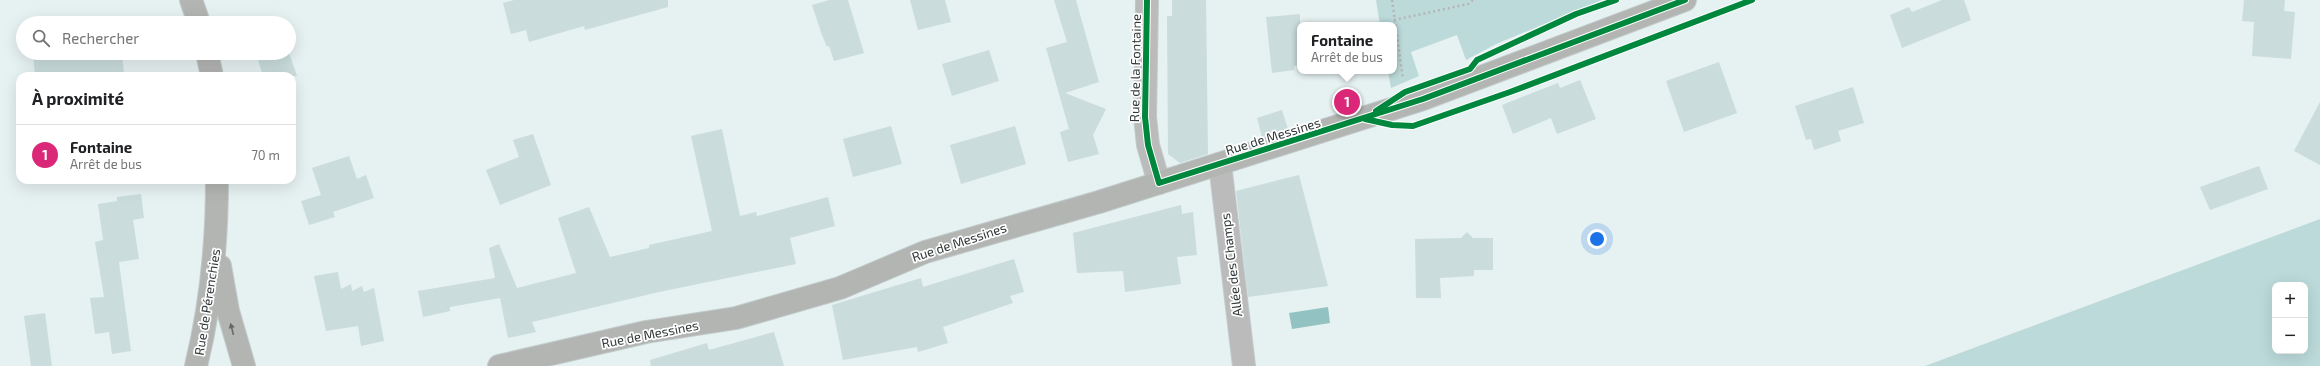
<!DOCTYPE html>
<html lang="fr">
<meta charset="utf-8">
<style>
body{margin:0;font-family:"Exo 2",sans-serif;background:#f6f6f6;color:#202124}
.controls{position:absolute;right:12px;bottom:12px;display:grid;overflow:hidden;border-radius:8px;box-shadow:0 4px 16px #0002}
.controls button{width:36px;height:36px;display:grid;place-items:center;padding:0;border:0;border-bottom:1px solid #e0e0e0;background:#fff;color:#202124;font:20px sans-serif}
.you{position:absolute;left:1597px;top:239px;width:14px;height:14px;margin:-10px;border:3px solid #fff;border-radius:50%;background:#1a73e8;box-shadow:0 0 0 6px #1a73e833}
.badge{display:grid;place-items:center;width:26px;height:26px;border-radius:50%;background:#db2777;color:#fff;font-size:13px;font-weight:700}
.pin{position:absolute;translate:-50% -50%;border:2px solid #fff;box-shadow:0 1px 4px #0006}
.popup{position:absolute;left:1297px;top:22px;width:100px;height:52px;box-sizing:border-box;display:grid;place-content:center;border-radius:8px;background:#fff;filter:drop-shadow(0 1px 3px #0005);font-size:13px;white-space:nowrap;color:#757577}
.popup b{font-size:15px;color:#202124}
.popup::after{content:'';position:absolute;left:50%;top:100%;margin-left:-8px;border:8px solid transparent;border-top-color:#fff}
.list{margin:0;padding:0;list-style:none}
h2{display:flex;justify-content:space-between;align-items:center;height:52px;margin:0;padding:0 16px;font-size:17px}
h2 small{font-size:13px;font-weight:400;color:#757577}
.list li{display:grid;grid-template-columns:26px 1fr auto;gap:12px;align-items:center;box-sizing:border-box;height:60px;padding:0 16px;border-top:1px solid #e0e0e0}
.list b{display:block;font-size:15px;white-space:nowrap}
.list p{margin:0;font-size:13px;white-space:nowrap;color:#757577}
.list em{font-size:13px;font-style:normal;color:#757577}
.icon{flex:none;width:22px;height:22px;fill:none;stroke:currentColor;stroke-width:2;stroke-linecap:round;stroke-linejoin:round}
.map{position:relative;flex:none;width:2320px;height:366px;overflow:hidden}
.search{position:absolute;background:#fff;box-shadow:0 4px 16px #0002;left:16px;top:16px;width:280px;height:44px;display:flex;align-items:center;gap:10px;box-sizing:border-box;padding:0 14px;border-radius:22px;color:#757577;font-size:15px}
.panel{position:absolute;background:#fff;box-shadow:0 4px 16px #0002;left:16px;top:72px;width:280px;height:112px;border-radius:12px}
.map>svg:first-child{display:block}
</style>
<div class="map">
<svg width="2320" height="366" viewBox="0 0 2320 366">
<rect width="100%" height="100%" fill="#e6f1f1"/>
<path fill="#bcdada" fill-rule="evenodd" d="M1376 0H1602L1496 44 1466 60 1457 35 1411 52 1419 76 1391 88 1388 71H1394V25H1380Z
M2320 219V366H1925ZM2275 285H2305V351H2275Z"/>
<path fill="#92c3c2" d="M1328 307 1330 323 1292 329 1289 313Z"/>
<path fill="#cadcdc" d="M514 0H668V7L585 30 584 26 529 42 526 30 511 34 503 3Z
M829 0H848L864 53 834 61 829 46 827 47 822 35 812 5Z
M910 0H945L951 22 918 30Z
M1054 0H1076L1099 82 1065 93 1106 109 1093 135 1099 154 1068 162 1060 132 1069 129 1046 48 1067 42Z
M1172 0H1206L1208 154 1180 163 1168 154 1167 16H1172Z
M1942 0H1964L1971 20 1902 48 1890 15 1909 7 1912 12Z
M2244 0H2285L2284 11 2295 12 2291 59 2252 56 2254 22 2242 21Z
M1300 14V65L1294 66V70L1272 73 1266 17Z
M989 50 999 81 952 96 942 64Z
M33 53H122L124 74 35 76Z
M256 53H289L297 76H263Z
M1719 62 1737 113 1684 132 1666 81Z
M1580 80 1596 119 1557 134 1551 118 1513 134 1502 105 1558 83 1560 88Z
M1853 87 1864 123 1838 131 1841 141 1814 150 1811 139 1806 140 1795 106Z
M2320 102V165L2294 151Z
M1282 110 1288 129 1262 137 1257 118Z
M891 126 902 164 853 177 843 139Z
M1015 126 1026 164 961 184 950 145Z
M722 129 740 216 756 212 757 216 828 197 835 226 790 238 796 264 659 292 532 322 536 332 508 338 500 298 450 307V311L423 317 418 291 495 278 489 248 499 244 517 288 576 273 558 218 589 207 610 257 649 248V245L712 231 691 136Z
M533 134 551 185 500 205 486 170 519 157 513 140Z
M349 156 357 179 366 175 374 198 333 212 335 217 309 225 301 201 321 195 312 168Z
M2259 166 2268 189 2210 210 2200 187Z
M1299 175 1328 286 1248 297 1236 191Z
M141 194 144 218 133 220 139 259 119 262 131 351 112 354 109 332 95 334 90 298 104 297 95 242 103 240 98 204 117 201V197Z
M1181 205 1182 214 1193 212 1197 255 1177 257 1181 284 1125 292 1123 271 1077 273 1073 233Z
M1467 232 1473 238H1493V270H1474V276L1440 278 1441 298H1416L1415 239 1461 238Z
M1014 259 1024 292 1010 296 1013 303 943 327 948 343 918 352 917 347 843 360 832 305 921 278 923 287Z
M338 272 341 289 351 284 352 291 362 286 364 292 374 288 384 341 361 346 358 326 326 331 314 276Z
M45 313 52 366H31L24 316Z
M774 332 784 366H651L650 360 707 343 709 350Z"/>
<g fill="none" stroke-linecap="round" stroke-linejoin="round">
<defs>
<path id="minor" d="M1147 0 1145 117 1148 145 1159 183
M1220 164 1244 366"/>
<path id="major" d="M191 0 199 23
M207 53 212 76
M220 266 228 311 244 366
M196 366C211 305 217 243 217 180
M499 366 646 332 736 318 840 288 925 252 1099 202 1423 99 1685 0"/>
</defs>
<use href="#minor" stroke="#c2cbcb" stroke-width="24"/>
<use href="#major" stroke="#c2cbcb" stroke-width="24"/>
<path stroke="#b4b6b6" stroke-width="2.5" stroke-dasharray="2 3" stroke-linecap="butt" d="M1392 0 1403 79
M1394 20 1468 4 1473 0"/>
<use href="#minor" stroke="#bcbbbb" stroke-width="22"/>
<use href="#major" stroke="#b3b5b3" stroke-width="22"/>
<defs>
<path id="cycleway" d="M1147 0 1145 117 1148 145 1159 183 1423 99 1685 0
M1376 111 1405 92 1470 69 1477 60 1576 14 1616 0
M1365 119 1392 125 1413 126 1510 92 1752 0"/>
</defs>
<use href="#cycleway" stroke="#fefefe" stroke-width="8"/>
<use href="#cycleway" stroke="#00873e" stroke-width="6"/>
</g>
<defs><path id="oneway-solid" d="M-6-.8H1V-3.2L6.5 0L1 3.2V.8H-6Z"/></defs>
<use fill="#646a69" href="#oneway-solid" transform="translate(232 329) rotate(-104)"/>
<g text-anchor="middle" stroke-width="3.5" stroke-linejoin="round" paint-order="stroke">
<g font-size="13" fill="#303838" stroke="#fefefe">
<text transform="translate(1135 68) rotate(-89)" y="5">Rue de la Fontaine</text>
<text transform="translate(1273 136) rotate(-17)" y="5">Rue de Messines</text>
<text transform="translate(959 242) rotate(-18)" y="5">Rue de Messines</text>
<text transform="translate(1231 265) rotate(-97)" y="5">Allée des Champs</text>
<text transform="translate(207 302) rotate(-81)" y="5">Rue de Pérenchies</text>
<text transform="translate(650 334) rotate(-11)" y="5">Rue de Messines</text>
</g>
</g>
</svg>
<div class="controls">
<button>+</button>
<button>−</button>
</div>
<div class="you"></div>
<div class="pin badge" style="left:1347px;top:102px">1</div>
<div class="popup"><b>Fontaine</b>Arrêt de bus</div>
<div class="search"><svg class="icon" aria-label="search" viewBox="0 0 24 24"><circle cx="10" cy="10" r="6"/><path d="M15 15l6 6"/></svg>Rechercher</div>
<section class="panel">
<h2>À proximité<small></small></h2>
<ul class="list">
<li><span class="badge">1</span><div><b>Fontaine</b><p>Arrêt de bus</p></div><em>70 m</em></li>
</ul>
</section>
</div>
